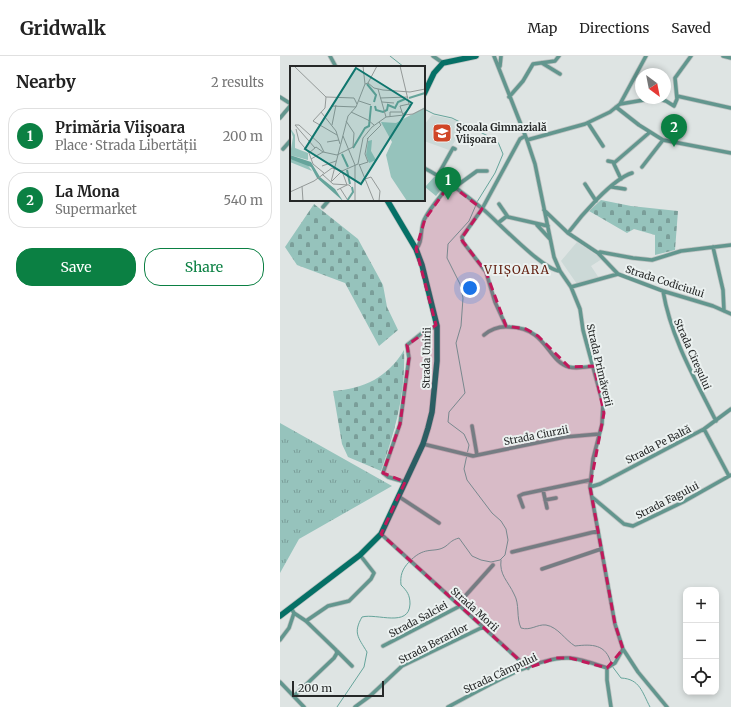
<!DOCTYPE html>
<meta charset="utf-8">
<style>
body{margin:0;font-family:Merriweather,serif;background:#f6f6f6;color:#222}
.controls{position:absolute;right:12px;bottom:12px;display:grid;overflow:hidden;border-radius:8px;box-shadow:0 2px 6px #0003}
.controls button{width:36px;height:36px;display:grid;place-items:center;padding:0;border:0;border-bottom:1px solid #e0e0e0;background:#fff;color:#222;font:20px sans-serif}
.compass{position:absolute;left:355px;top:12px;width:36px;height:36px;border-radius:50%;background:#fff;box-shadow:0 2px 6px #0003;rotate:148deg}
.scale{position:absolute;left:12px;bottom:10px;width:92px;box-sizing:border-box;padding-left:4px;border:2px solid #262828;border-top:0;font-size:11px;line-height:14px;white-space:nowrap;color:#262828;-webkit-text-stroke:3px #ebf1f0;paint-order:stroke}
.you{position:absolute;left:190px;top:232px;width:14px;height:14px;margin:-10px;border:3px solid #fff;border-radius:50%;background:#1a73e8;box-shadow:0 0 0 6px #1a73e833}
.badge{display:grid;place-items:center;width:26px;height:26px;border-radius:50%;background:#0b8043;color:#fff;font-size:13px;font-weight:700}
.pin{position:absolute;translate:-50% -33px;filter:drop-shadow(0 1px 2px #0008)}
.pin::after{content:'';position:absolute;top:21px;width:14px;height:12px;background:inherit;clip-path:polygon(0 0,100% 0,50% 100%)}
.list{margin:0;padding:0;list-style:none}
h2{display:flex;justify-content:space-between;align-items:center;height:52px;margin:0;padding:0 16px;font-size:17px}
h2 small{font-size:13px;font-weight:400;color:#767676}
.list li{display:grid;grid-template-columns:26px 1fr auto;gap:12px;align-items:center;box-sizing:border-box;height:56px;margin:0 8px 8px;padding:0 8px;border:1px solid #e0e0e0;border-radius:16px}
.list b{display:block;font-size:15px;white-space:nowrap}
.list p{margin:0;font-size:13px;white-space:nowrap;color:#767676}
.list em{font-size:13px;font-style:normal;color:#767676}
.actions{display:flex;gap:8px;padding:12px 16px}
.actions a{flex:1;padding:9px 0;border:1px solid #0b8043;border-radius:16px;text-align:center;font-size:14px;color:#0b8043}
.actions .main{background:#0b8043;color:#fff}
.icon{flex:none;width:22px;height:22px;fill:none;stroke:currentColor;stroke-width:2;stroke-linecap:round;stroke-linejoin:round}
.map{position:relative;flex:none;width:451px;height:651px;overflow:hidden}
header{display:flex;align-items:center;gap:24px;box-sizing:border-box;height:56px;padding:0 20px;background:#fff;border-bottom:1px solid #e0e0e0}
header strong{font-size:19px}
nav{display:flex;gap:22px;margin-inline-start:auto;font-size:14px}
main{display:flex}
aside{flex:1;background:#fff}
.map>svg:first-child{display:block}
</style>
<header>
<strong>Gridwalk</strong>
<nav><a>Map</a><a>Directions</a><a>Saved</a></nav>
</header>
<main>
<aside>
<h2>Nearby<small>2 results</small></h2>
<ul class="list">
<li><span class="badge">1</span><div><b>Primăria Viişoara</b><p>Place · Strada Libertății</p></div><em>200 m</em></li>
<li><span class="badge">2</span><div><b>La Mona</b><p>Supermarket</p></div><em>540 m</em></li>
</ul>
<div class="actions"><a class="main">Save</a><a>Share</a></div>
</aside>
<div class="map">
<svg width="451" height="651" viewBox="0 0 451 651">
<defs>
<pattern id="grass-tufts" width="24" height="20" patternUnits="userSpaceOnUse"><rect width="24" height="20" fill="#96c3bc"/><path d="M3 7l-1-3M5 7V3M7 7l1-3M15 17l-1-3M17 17v-4M19 17l1-3" fill="none" stroke="#7a9e99"/></pattern>
<pattern id="cemetery-stones" width="16" height="16" patternUnits="userSpaceOnUse"><rect width="16" height="16" fill="#96c3bc"/><path d="M2 7V4a2 2 0 0 1 4 0v3zM10 15v-3a2 2 0 0 1 4 0v3z" fill="#7a9e99"/></pattern>
</defs>
<rect width="100%" height="100%" fill="#dee4e3"/>
<path fill="#ccd9d7" d="M152 59 176 64 185 70 169 94 144 85V69Z
M297 186 322 203 311 210 319 222 297 228 281 205Z"/>
<path fill="url(#grass-tufts)" d="M0 367 112 430 19 483 0 517Z"/>
<path fill="url(#cemetery-stones)" d="M321 144 351 150 398 155 395 194 375 199V179L354 173 347 177 309 155Z
M34 148 78 183 103 229 107 251 118 274 99 290 65 227 17 209 5 191Z
M124 294C126 337 115 375 101 415L68 401 62 388 53 335C84 333 108 321 124 294Z"/>
<path fill="#96c3bc" d="M155 68 169 76 166 82 152 74Z
M155 120 165 128 156 140 145 131Z"/>
<g fill="none" stroke-linecap="round" stroke-linejoin="round">
<path stroke="#66a49b" stroke-width="1" d="M110 0 124 11
M144 53 154 58 172 62 208 80 218 86 223 98 215 117 197 146
M131 504C146 489 155 498 166 490 171 486 172 484 179 482L192 500 201 504 211 506 220 504 225 499 228 484 226 473 221 465 212 457 187 424 184 413 189 389 184 378 168 366 169 356 185 337 176 287 181 270 183 242 180 228 167 202 168 188 189 165 196 149
M221 504C219 519 228 525 234 538 240 548 236 562 241 572 251 575 257 568 266 569 278 571 285 584 295 590 312 588 326 588 331 607
M332 610 341 622C360 623 362 636 370 651
M57 651 84 611 87 596C78 581 73 577 82 561 97 557 129 572 130 548 130 539 127 535 121 529 120 520 122 513 129 506"/>
<defs>
<path id="street" d="M50 0 56 11
M153 0 163 7
M214 0 247 84 255 108 274 201 280 215 291 231 300 253 303 274 323 348 322 368 313 403 310 431 335 568 343 593 335 607 327 612
M443 0 451 2
M262 7 280 18
M220 10 221 0
M397 40 451 52
M0 41 11 48
M229 41 243 25 253 8 275 5 279 0
M340 48 366 0
M336 51 359 69 383 84 451 97
M0 62 11 49
M308 67 323 90
M247 84 305 68 330 56 340 48 376 42 386 45 394 50 397 43 395 22 411 0
M3 93 11 84
M328 105 333 106 341 123
M334 107 370 76
M362 111 383 84
M144 112C166 123 186 139 204 154 219 167 263 214 280 215
M158 119 173 92 175 93
M305 128 316 145
M175 131 197 115H207
M332 131 345 133
M219 148 228 161 268 170
M43 151 49 144
M264 154 288 177 318 197 338 218 383 235 433 250 451 258
M218 167 227 160
M257 169 270 183
M288 177C300 161 332 123 352 117
M433 191 443 234 444 255
M136 193C143 187 140 172 144 164 150 151 162 139 170 128
M318 197 320 196 353 202 372 204 401 195 451 189
M291 231 338 218
M383 235C391 282 415 323 436 365
M226 270 215 246 206 216 183 186 182 181 202 153 240 83 245 80
M204 279C211 273 221 270 230 271 267 272 267 305 289 311 297 313 306 311 314 310
M192 370 197 399
M424 373 449 420
M143 388 193 400 285 381 319 378
M125 426 108 421 103 417 120 368 129 302 127 289 142 277 157 270
M310 431 320 428 424 373 451 353
M263 434 267 452
M118 440 159 467
M312 441 344 468 353 470 403 446 451 419
M265 444 276 442
M243 451 239 440 243 438 310 424
M101 478 248 612
M232 496 318 475
M262 513 321 493
M178 548 213 509
M11 552 14 557 26 565 56 594 57 597 54 602 14 640
M26 565 48 550 69 545 91 523 94 517 80 499
M0 584 9 572 14 557
M103 590 180 550
M343 593 358 616 387 651
M57 595 72 610
M327 612V624L331 651
M0 626 24 651
M75 651 90 640 122 610 203 571
M168 651C199 635 255 600 289 602 302 603 315 608 327 612"/>
<path id="secondary" d="M144 38 154 17 163 7 196 0
M0 560 80 499 101 478 143 388 148 372 152 356 157 305V270L142 209 136 193 107 144"/>
</defs>
<use href="#street" stroke="#bdc2c1" stroke-width="5"/>
<use href="#secondary" stroke="#bdc2c1" stroke-width="7"/>
<use href="#street" stroke="#62968e" stroke-width="3.5"/>
<use href="#secondary" stroke="#057066" stroke-width="5.5"/>
</g>
<path fill="#c2185b" fill-opacity="0.2" stroke="#c2185b" stroke-width="3" stroke-dasharray="8 5" stroke-linejoin="round" d="M170 128 202 153 181 183 206 216 226 270 246 273 258 280 289 311 314 310 324 357 310 431 335 568 343 593 327 612 290 602H276L248 612 101 478 125 426 103 417 120 368 129 302 127 289 156 269 136 193 145 163Z"/>
<defs>
<symbol id="school-square" viewBox="-11 -11 22 22"><rect x="-9" y="-9" width="18" height="18" rx="4" fill="#d04626" stroke="#ebf1f0"/><path d="M0-5L7-2L0 1L-7-2ZM-4 1L0 2.5L4 1V4Q0 6-4 4Z" fill="#fff"/></symbol>
</defs>
<g fill-rule="evenodd">
<use href="#school-square" x="151" y="66" width="22" height="22"/>
</g>
<g text-anchor="middle" stroke-width="4" stroke-linejoin="round" paint-order="stroke">
<g font-size="10" font-weight="bold" fill="#262828" stroke="#ebf1f0" text-anchor="start">
<text x="176" y="75">Şcoala Gimnazială<tspan x="176" dy="12">Viişoara</tspan></text>
</g>
<g font-size="10" fill="#262828" stroke="#ebf1f0">
<text transform="translate(385 225) rotate(18)" y="4">Strada Codiciului</text>
<text transform="translate(413 298) rotate(66)" y="4">Strada Cireșului</text>
<text transform="translate(146 302) rotate(-89)" y="4">Strada Unirii</text>
<text transform="translate(320 309) rotate(77)" y="4">Strada Primăverii</text>
<text transform="translate(256 379) rotate(-11)" y="4">Strada Ciurzii</text>
<text transform="translate(378 388) rotate(-27)" y="4">Strada Pe Baltă</text>
<text transform="translate(387 444) rotate(-27)" y="4">Strada Fagului</text>
<text transform="translate(195 553) rotate(42)" y="4">Strada Morii</text>
<text transform="translate(138 563) rotate(-28)" y="4">Strada Salciei</text>
<text transform="translate(153 587) rotate(-27)" y="4">Strada Berarilor</text>
<text transform="translate(220 617) rotate(-25)" y="4">Strada Câmpului</text>
</g>
<g font-size="12" letter-spacing="1" fill="#621f10" stroke="#ebf1f0">
<text x="237" y="218">VIIȘOARA</text>
</g>
</g>
<g transform="translate(10 10)">
<rect width="135" height="135" fill="#dee4e3"/>
<path d="M135 41V135H117L101 111 96 89 102 76 91 56 106 57ZM0 62 5 69V82L18 87V94L0 89 3 71ZM0 93 17 98 27 112 22 105 0 96Z" fill="#96c3bc"/>
<path d="M82 74 81 85 86 94 79 97 76 89 78 75Z" fill="#96c3bc"/>
<path d="M0 89 21 96 30 111 45 123 53 135 27 112 21 101 0 93Z" fill="#66a49b"/>
<path fill="none" stroke="#66a49b" stroke-width="2" d="M77 18 86 29 84 36M119 32 135 27M85 40 86 44 93 46 97 44 98 39 105 42 108 36 115 33M63 82 75 62 79 60 81 40M52 88 58 101M57 104 60 118M57 135 63 126 62 121"/>
<path fill="none" stroke="#949998" stroke-width="1" d="M4 0 36 31 35 42 23 55 47 69M73 0 75 18M110 0 120 42 113 48M78 17 84 22 93 24 120 26 135 23M78 17 87 0M88 23 96 51M36 31 64 32 67 38M90 32 118 31M69 35 81 39M92 36 104 37M41 40 66 41M31 46 46 65 50 78M61 46 78 54 84 59M113 49 110 40 119 38M100 50V46H112M56 55 64 67M42 59 46 39M6 63 9 75 19 87M53 70 65 99V135M77 73 91 59 89 56M37 76 49 74M25 82 5 59H9L30 78 34 86M19 87 26 81 33 86 47 89M19 87 23 98 34 107M47 89 63 81 64 67M21 93 33 86M69 98 84 135M69 99 78 96 75 88 78 72M32 100 46 95M32 108 43 118 59 119 61 121M75 113 81 111 90 125 89 135M42 115 52 105M41 116 58 50 66 41 75 18 78 17M12 120 13 135M50 122 57 133M47 124 57 119 52 105M0 126 24 115 42 102 52 105 68 98 73 72 82 61 96 51 123 48 135 42"/>
<path fill="#0f766e" fill-opacity="0.15" stroke="#0f766e" stroke-width="2" d="M66 2 122 37 71 118 15 83Z"/>
<rect width="135" height="135" fill="none" stroke="#262828" stroke-width="2"/>
</g>
</svg>
<div class="controls">
<button>+</button>
<button>−</button>
<button><svg class="icon" aria-label="locate" viewBox="0 0 24 24"><circle cx="12" cy="12" r="6"/><path d="M12 2v4M12 18v4M2 12h4M18 12h4"/></svg></button>
</div>
<svg class="compass" viewBox="-18 -18 36 36"><path d="M0-13l5 13h-10z" fill="#e53935"/><path d="M0 13l5-13h-10z" fill="#767676"/></svg>
<div class="scale">200 m</div>
<div class="you"></div>
<div class="pin badge" style="left:168px;top:144px">1</div>
<div class="pin badge" style="left:394px;top:91px">2</div>
</div>
</main>
